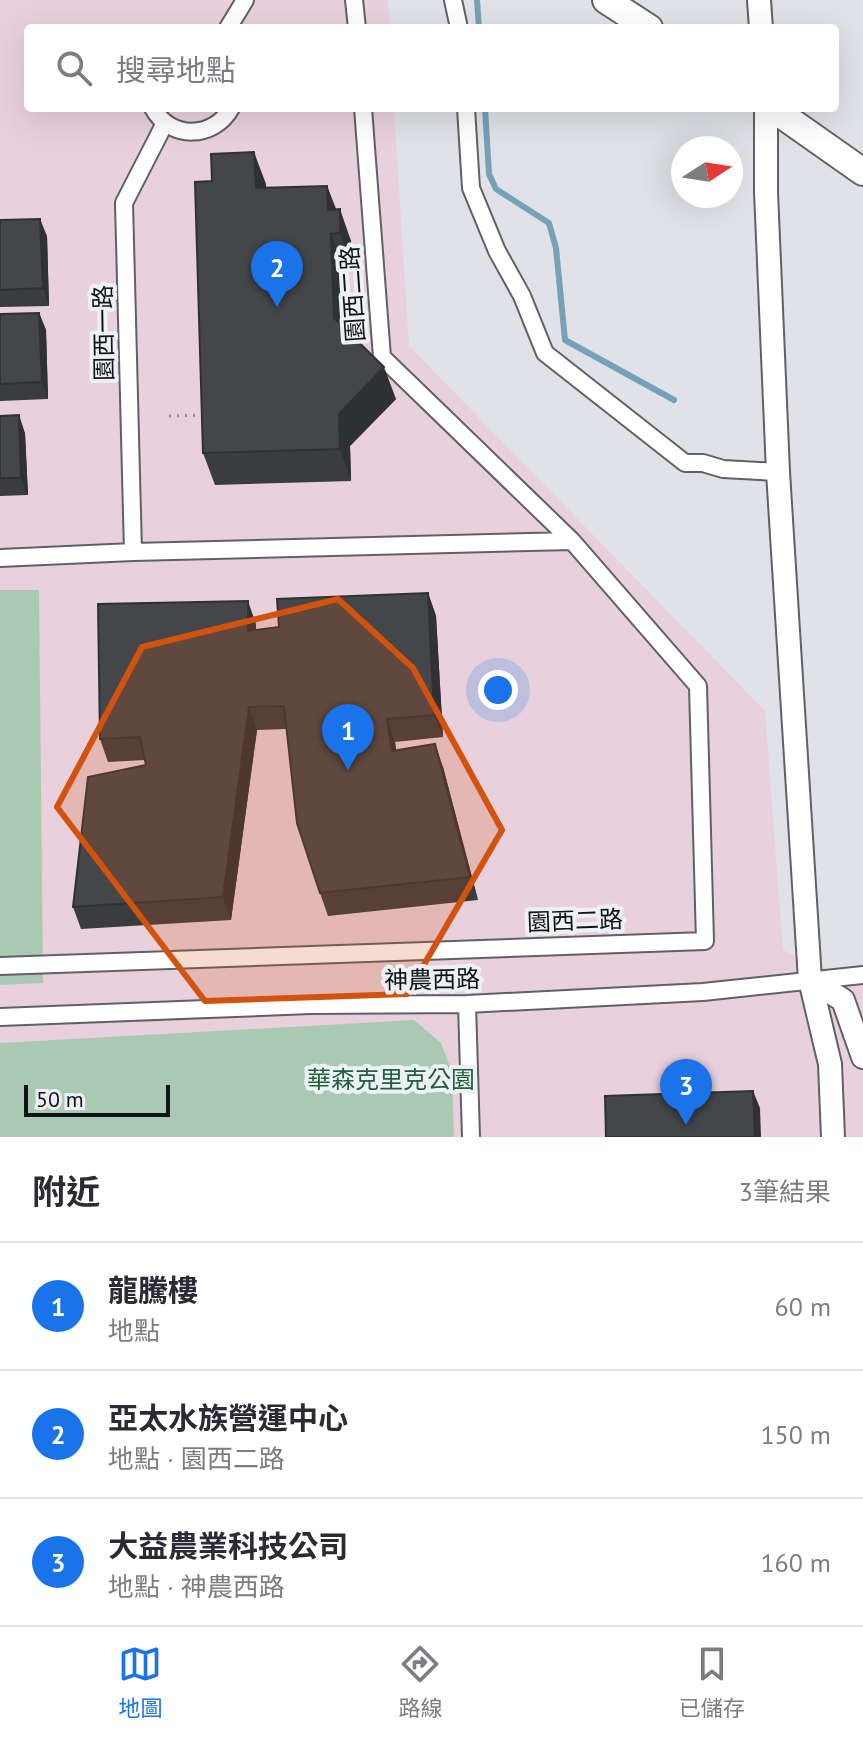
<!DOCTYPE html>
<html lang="zh-TW">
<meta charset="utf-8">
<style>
body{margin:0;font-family:"PT Sans","Noto Sans TC",sans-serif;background:#f2f2f3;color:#2b2b33}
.compass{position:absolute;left:671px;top:136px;width:72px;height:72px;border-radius:50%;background:#fff;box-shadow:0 8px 32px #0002;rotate:78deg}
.scale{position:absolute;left:24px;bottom:20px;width:146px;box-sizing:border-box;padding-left:8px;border:4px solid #121315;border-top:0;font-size:22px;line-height:28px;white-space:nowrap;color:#121315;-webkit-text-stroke:6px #edf0f5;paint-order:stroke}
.you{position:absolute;left:498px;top:690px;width:28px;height:28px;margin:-20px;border:6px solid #fff;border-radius:50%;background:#1a73e8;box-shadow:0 0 0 12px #1a73e833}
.badge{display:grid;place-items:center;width:52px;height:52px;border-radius:50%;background:#1a73e8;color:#fff;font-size:26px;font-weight:700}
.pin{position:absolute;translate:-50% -66px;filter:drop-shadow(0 2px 4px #0008)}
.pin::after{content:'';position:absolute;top:42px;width:28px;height:24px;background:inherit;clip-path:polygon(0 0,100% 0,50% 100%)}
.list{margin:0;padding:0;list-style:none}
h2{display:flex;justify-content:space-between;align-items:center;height:104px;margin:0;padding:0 32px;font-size:34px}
h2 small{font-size:26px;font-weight:400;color:#7c7c81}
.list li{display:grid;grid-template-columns:52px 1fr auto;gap:24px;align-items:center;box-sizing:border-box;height:128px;padding:0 32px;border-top:2px solid #e1e1e2}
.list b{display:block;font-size:30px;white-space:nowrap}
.list p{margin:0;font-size:26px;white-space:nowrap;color:#7c7c81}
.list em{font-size:26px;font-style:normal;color:#7c7c81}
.icon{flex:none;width:44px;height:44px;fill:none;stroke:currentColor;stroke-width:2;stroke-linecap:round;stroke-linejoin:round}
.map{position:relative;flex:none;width:863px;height:1137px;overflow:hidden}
.search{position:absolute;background:#fff;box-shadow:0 8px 32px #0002;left:24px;right:24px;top:24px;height:88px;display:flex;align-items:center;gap:20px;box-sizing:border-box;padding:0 28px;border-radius:8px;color:#7c7c81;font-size:30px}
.sheet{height:488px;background:#fff}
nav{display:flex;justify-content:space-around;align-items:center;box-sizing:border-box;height:112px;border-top:2px solid #e1e1e2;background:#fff;font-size:22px;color:#7c7c81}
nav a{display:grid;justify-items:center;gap:4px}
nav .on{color:#1a73e8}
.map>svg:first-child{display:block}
</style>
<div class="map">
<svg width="863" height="1137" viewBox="0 0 863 1137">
<rect width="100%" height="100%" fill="#e0e2e7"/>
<path fill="#e8d1dd" d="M0 0H388L390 28H28V108H394L409 346 765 711 783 950 863 986V1137H0Z"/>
<path fill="#a9c9b3" d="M0 590H39L43 983 0 985Z
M414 1020 441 1043 452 1072 454 1137H0V1043Z"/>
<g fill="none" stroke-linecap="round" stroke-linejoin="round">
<path stroke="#76a1b7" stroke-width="6" d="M477 0 479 28
M485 108 489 174 496 189 549 223 556 248 565 340 674 400"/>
<defs>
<path id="street" d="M354 0 357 28
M453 0 459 28
M228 28 245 0
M153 108C170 140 214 139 231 108
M466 108 471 188 497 251 522 296 545 353 685 463H703L723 469 778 472
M133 552 124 203 165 123
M0 558 133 552 572 541
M0 966 705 941 698 686 572 541 382 357 363 108
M467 1004 471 1137
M0 1017 311 1005 467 1004 703 992 863 975"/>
<path id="secondary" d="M759 0 761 28
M766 108V192L778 472 810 980 830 1064 833 1137
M810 980 843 1000 863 1057"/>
<path id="primary" d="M606 0 649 28
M772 108 863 172"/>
</defs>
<use href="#street" stroke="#606166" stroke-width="20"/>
<use href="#secondary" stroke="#606166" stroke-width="26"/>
<use href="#primary" stroke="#606166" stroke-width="30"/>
<path stroke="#8f9094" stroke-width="3" stroke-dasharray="2 6" stroke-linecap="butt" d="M169 416 205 415"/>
<use href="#street" stroke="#fff" stroke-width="16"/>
<use href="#secondary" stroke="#fff" stroke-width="22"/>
<use href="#primary" stroke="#fff" stroke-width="26"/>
</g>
<path fill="#3a3c40" d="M212 181 266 184V188L327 186 336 209 351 241 352 265H342L345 328 396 399 350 446 351 481 215 485 203 453Z
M0 220 47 236 49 306 0 307Z
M39 313 46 330 48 399 0 401V314Z
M0 416 25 433 28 495 0 496Z
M428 593 436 616 443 737 395 742 396 750 443 767 478 900 328 916 320 893 286 729 257 730 231 920 81 929 73 907 146 765 145 760 108 762 100 739 256 624V630L279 627Z"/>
<path fill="#303134" d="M254 152 266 184 267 220 256 188Z
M327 186 339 217 328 210Z
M340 209 351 241 352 265 340 233Z
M40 219 47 236 49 306 43 288Z
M331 234 342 265 345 349 334 318Z
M39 313 46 330 48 399 42 382Z
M384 367 396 399 350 446 351 481 340 449 339 414Z
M19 415 25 433 28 495 21 478Z
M428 593 436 616 443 737 434 715Z
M248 601 256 624V654L248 631Z
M249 707 257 730 231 920 223 897Z
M387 719 395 742 400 774 392 751Z
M435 744 443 767 478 900 470 877Z
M753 1091 760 1108 761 1137H755Z"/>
<path fill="#44464a" stroke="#303134" stroke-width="2" d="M254 152 256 188 327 186 328 210 340 209V233L331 234 334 318 384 367 339 414 340 449 203 453 195 182 212 181 211 154Z
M40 219 43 288 0 290V220Z
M39 313 42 382 0 384V314Z
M19 415 21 478H0V416Z
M428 593 434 715 387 719 392 751 435 744 470 877 320 893 297 823 284 706 249 707 223 897 73 907 88 777 146 765 140 737 100 739 98 604 248 601V631L279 627 277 599Z
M753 1091 755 1137H606L605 1096Z"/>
<path fill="#d3520d" fill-opacity="0.2" stroke="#d3520d" stroke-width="6" stroke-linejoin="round" d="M338 599 413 668 502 830 407 994 205 1001 57 807 142 647Z"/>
<g text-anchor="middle" stroke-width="8" stroke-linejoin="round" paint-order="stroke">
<g font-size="24" fill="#121315" stroke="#edf0f5">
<text transform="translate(353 294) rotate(-94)" y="8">園西二路</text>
<text transform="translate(104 333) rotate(-91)" y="8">園西一路</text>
<text transform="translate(575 921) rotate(-2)" y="8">園西二路</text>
<text transform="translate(432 980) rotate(-1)" y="8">神農西路</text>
</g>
<g font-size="24" fill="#21603c" stroke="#edf0f5">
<text x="391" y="1088">華森克里克公園</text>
</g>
</g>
</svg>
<svg class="compass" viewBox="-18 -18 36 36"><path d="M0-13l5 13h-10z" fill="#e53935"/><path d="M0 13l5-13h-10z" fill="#7c7c81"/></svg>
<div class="scale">50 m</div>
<div class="you"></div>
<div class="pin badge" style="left:348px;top:770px">1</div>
<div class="pin badge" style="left:277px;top:307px">2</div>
<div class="pin badge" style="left:686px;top:1125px">3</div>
<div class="search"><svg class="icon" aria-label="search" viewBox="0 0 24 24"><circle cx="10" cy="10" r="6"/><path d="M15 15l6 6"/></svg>搜尋地點</div>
</div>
<section class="sheet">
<h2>附近<small>3筆結果</small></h2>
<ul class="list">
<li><span class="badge">1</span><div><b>龍騰樓</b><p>地點</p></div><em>60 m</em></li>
<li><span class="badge">2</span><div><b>亞太水族營運中心</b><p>地點 · 園西二路</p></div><em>150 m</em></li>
<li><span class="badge">3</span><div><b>大益農業科技公司</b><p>地點 · 神農西路</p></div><em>160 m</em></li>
</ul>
</section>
<nav>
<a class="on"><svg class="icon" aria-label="map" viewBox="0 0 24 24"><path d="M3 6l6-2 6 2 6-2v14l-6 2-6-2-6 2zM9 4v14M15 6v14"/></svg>地圖</a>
<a><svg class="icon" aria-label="directions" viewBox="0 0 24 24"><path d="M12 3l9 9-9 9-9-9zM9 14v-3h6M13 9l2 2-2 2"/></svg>路線</a>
<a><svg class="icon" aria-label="saved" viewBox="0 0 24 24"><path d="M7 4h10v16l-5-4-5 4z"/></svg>已儲存</a>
</nav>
